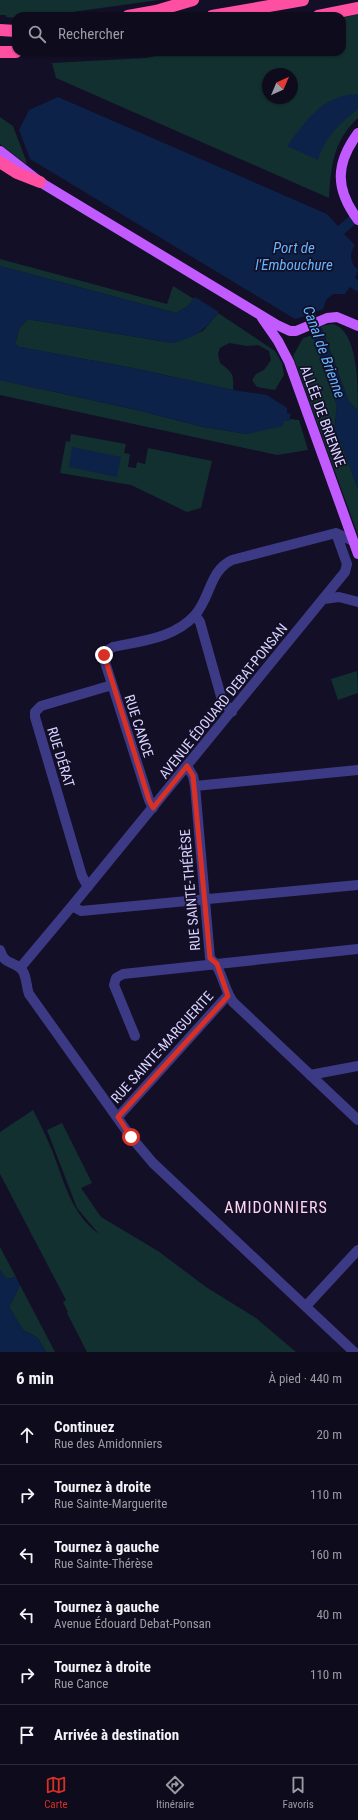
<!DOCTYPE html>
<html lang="fr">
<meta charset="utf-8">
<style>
body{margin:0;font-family:"Roboto Condensed",sans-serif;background:#1c1929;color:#f1f3f6}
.compass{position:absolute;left:262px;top:68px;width:36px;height:36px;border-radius:50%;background:#0e0b1c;box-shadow:0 1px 3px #0004;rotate:44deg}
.stop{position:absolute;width:12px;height:12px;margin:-9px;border:3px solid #d93025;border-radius:50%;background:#fff}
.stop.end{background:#d93025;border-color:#fff;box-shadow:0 1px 4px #0008}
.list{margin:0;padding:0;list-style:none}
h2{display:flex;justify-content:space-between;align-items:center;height:52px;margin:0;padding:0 16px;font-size:17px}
h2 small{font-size:13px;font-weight:400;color:#9b9ba3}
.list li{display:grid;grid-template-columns:26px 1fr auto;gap:12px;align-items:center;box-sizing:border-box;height:60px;padding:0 16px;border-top:1px solid #2e2b3b}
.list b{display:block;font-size:15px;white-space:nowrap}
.list p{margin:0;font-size:13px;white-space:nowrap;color:#9b9ba3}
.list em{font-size:13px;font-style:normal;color:#9b9ba3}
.icon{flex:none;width:22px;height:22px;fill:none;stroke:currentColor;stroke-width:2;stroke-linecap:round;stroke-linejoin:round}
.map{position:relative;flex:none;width:358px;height:1352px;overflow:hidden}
.search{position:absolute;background:#0e0b1c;box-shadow:0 1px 3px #0004;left:12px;right:12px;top:12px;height:44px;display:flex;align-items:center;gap:10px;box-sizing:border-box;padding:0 14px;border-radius:12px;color:#9b9ba3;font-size:15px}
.sheet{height:412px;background:#0e0b1c}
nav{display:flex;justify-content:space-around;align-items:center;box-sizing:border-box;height:56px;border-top:1px solid #2e2b3b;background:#0e0b1c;font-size:11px;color:#9b9ba3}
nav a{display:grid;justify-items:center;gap:2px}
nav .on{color:#d93025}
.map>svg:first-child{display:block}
</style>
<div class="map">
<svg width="358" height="1352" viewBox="0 0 358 1352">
<rect width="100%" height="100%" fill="#130f26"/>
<path fill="#12302f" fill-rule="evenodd" d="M0 0H159L43 16H16V18L6 17V15H0Z
M358 14V118C333 141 331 166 329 198L56 78 52 63 146 58 175 52H342V18ZM268 74H292V98H268Z
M0 117 13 126 27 163 26 164 0 144Z
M0 259 167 304 173 286 194 299 188 306 176 313 0 266Z
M218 313 275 351 282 363 284 375 275 390 257 387 252 380 256 374 264 370 271 360 269 351 258 345 247 346 229 343 220 348 218 354 220 363C233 373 234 374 233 390L133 368 19 347 15 344 19 329 27 319 173 343 203 331Z
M332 324C358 329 358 385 358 410L349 402 321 326Z
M313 335 337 406 334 432 342 445 358 489V535L293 356 303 338Z
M0 380 137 410 203 427 247 434 284 421H289L290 419 299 420 308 450 277 455 0 395Z
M71 434 126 444 124 453 130 454 128 467 136 468 137 462 145 464 148 448 212 461 201 508 187 512 131 485 60 473 66 441 70 442Z
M357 671 358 693 338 700 331 679Z
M33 1110C40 1123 46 1136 52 1150 64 1181 71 1214 99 1234L77 1208 47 1130 62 1123 92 1183 81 1188 101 1217 158 1251 206 1287 256 1318 296 1352H87L67 1313 68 1312 63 1302 66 1300 0 1174V1132Z
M0 1247 16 1277 6 1279 0 1270Z
M20 1285 55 1352H46L38 1338 23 1330 9 1307Z"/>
<path fill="#0c2248" d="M358 94V109C339 125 326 135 318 160L287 146C307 120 322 95 358 94Z
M58 97 327 214 338 226 358 209V222L344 234 355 245C349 254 350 263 358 270L355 278 358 280V292L350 287 345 294H333L326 300 323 309 315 312 349 402 358 410V489L342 445 334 432 337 406 306 316 295 319 30 159 19 130 29 110Z
M0 266 176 313 188 306 195 297 219 312C202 332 198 336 173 343L27 319 19 329 15 344 20 347 133 368 233 390 267 395 287 408V413L291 414 289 421H284L283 426 247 434 203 427 137 410 0 380Z
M72 447 121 457 117 477 69 467Z
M0 1270 6 1279 16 1277 20 1285 9 1307 23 1330 38 1338 46 1352H0Z"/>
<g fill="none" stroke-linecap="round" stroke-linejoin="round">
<path stroke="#3d3a85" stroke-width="10" d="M324 599 339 597 358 602
M195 615 200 622 222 700 232 712
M187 766 193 776 195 786 210 958C223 970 223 988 233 1002L358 1120
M195 786 358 770
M153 808 149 800 104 659 106 651 113 647C141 641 175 638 195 615 211 597 209 571 232 560L336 533 353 541
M88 887 82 876 35 717V712L41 706 112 685
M72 906 81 911 358 885
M0 950C5 965 10 960 20 968 27 973 26 987 29 994L131 1137 153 1163 354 1352
M20 968 72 906 345 572 347 564 336 533
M135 1036 114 985 116 978 123 974 358 949
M310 1075 358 1066
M118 1117 228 995
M306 1306 358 1250"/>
<path stroke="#c25bff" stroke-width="10" d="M358 133C335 164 335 189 358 220
M0 151 40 182 277 325 290 331H296L327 318 337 317 358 326
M262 318 278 341 289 362 358 554"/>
<path stroke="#ff4fa3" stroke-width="12" d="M128 16 156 11 193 0
M212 16 303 0
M318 16 358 8
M0 30 16 31
M0 52H16
M0 162 17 173 40 182"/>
</g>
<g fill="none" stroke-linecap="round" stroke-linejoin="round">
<path stroke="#d93025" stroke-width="5" d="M104 655 149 800 153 808 187 766 193 776 210 958 217 964 228 996 118 1117 131 1137"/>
</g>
<g text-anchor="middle" stroke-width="3.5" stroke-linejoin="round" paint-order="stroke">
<g font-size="14" fill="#d9d4ff" stroke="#130f26">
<text transform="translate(323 416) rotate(70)" y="5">ALLÉE DE BRIENNE</text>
<text transform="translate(223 701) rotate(-51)" y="5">AVENUE ÉDOUARD DEBAT-PONSAN</text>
<text transform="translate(139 726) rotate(72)" y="5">RUE CANCE</text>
<text transform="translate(61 757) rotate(73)" y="5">RUE DÉRAT</text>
<text transform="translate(190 890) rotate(-95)" y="5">RUE SAINTE-THÉRÈSE</text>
<text transform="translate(162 1047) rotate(-48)" y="5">RUE SAINTE-MARGUERITE</text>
</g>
<g font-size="15" font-style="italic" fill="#62b6ff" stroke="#130f26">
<text x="294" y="253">Port de<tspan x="294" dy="17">l'Embouchure</tspan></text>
<text transform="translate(324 352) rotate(70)" y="5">Canal de Brienne</text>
</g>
<g font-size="16" letter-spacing="1" fill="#ffd6f0" stroke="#130f26">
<text x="276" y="1213">AMIDONNIERS</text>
</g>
</g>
</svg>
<svg class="compass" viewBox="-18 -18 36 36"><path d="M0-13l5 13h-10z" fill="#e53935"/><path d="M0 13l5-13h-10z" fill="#9b9ba3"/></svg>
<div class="stop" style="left:131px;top:1137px"></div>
<div class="stop end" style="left:104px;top:655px"></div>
<div class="search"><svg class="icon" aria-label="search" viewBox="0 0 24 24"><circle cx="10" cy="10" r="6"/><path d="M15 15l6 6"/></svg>Rechercher</div>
</div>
<section class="sheet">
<h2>6 min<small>À pied · 440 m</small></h2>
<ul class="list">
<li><svg class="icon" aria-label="ahead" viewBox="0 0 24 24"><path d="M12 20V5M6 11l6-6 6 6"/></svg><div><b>Continuez</b><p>Rue des Amidonniers</p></div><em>20 m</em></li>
<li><svg class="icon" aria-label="right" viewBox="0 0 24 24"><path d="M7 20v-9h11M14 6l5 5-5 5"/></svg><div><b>Tournez à droite</b><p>Rue Sainte-Marguerite</p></div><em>110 m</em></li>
<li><svg class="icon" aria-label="left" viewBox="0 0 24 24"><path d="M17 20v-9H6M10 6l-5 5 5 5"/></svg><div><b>Tournez à gauche</b><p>Rue Sainte-Thérèse</p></div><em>160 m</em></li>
<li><svg class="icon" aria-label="left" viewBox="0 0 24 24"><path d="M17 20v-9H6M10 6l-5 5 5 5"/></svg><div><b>Tournez à gauche</b><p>Avenue Édouard Debat-Ponsan</p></div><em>40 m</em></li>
<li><svg class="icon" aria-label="right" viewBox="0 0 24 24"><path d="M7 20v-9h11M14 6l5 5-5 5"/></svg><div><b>Tournez à droite</b><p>Rue Cance</p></div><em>110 m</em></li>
<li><svg class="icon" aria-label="arrive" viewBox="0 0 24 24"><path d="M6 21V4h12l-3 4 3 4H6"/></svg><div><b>Arrivée à destination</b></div></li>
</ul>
</section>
<nav>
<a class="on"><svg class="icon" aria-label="map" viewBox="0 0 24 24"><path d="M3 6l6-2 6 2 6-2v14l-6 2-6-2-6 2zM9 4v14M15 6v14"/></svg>Carte</a>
<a><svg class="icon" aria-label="directions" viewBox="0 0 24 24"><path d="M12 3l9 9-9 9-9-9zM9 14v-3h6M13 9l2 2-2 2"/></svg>Itinéraire</a>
<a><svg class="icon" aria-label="saved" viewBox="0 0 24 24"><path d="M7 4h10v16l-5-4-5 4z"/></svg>Favoris</a>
</nav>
